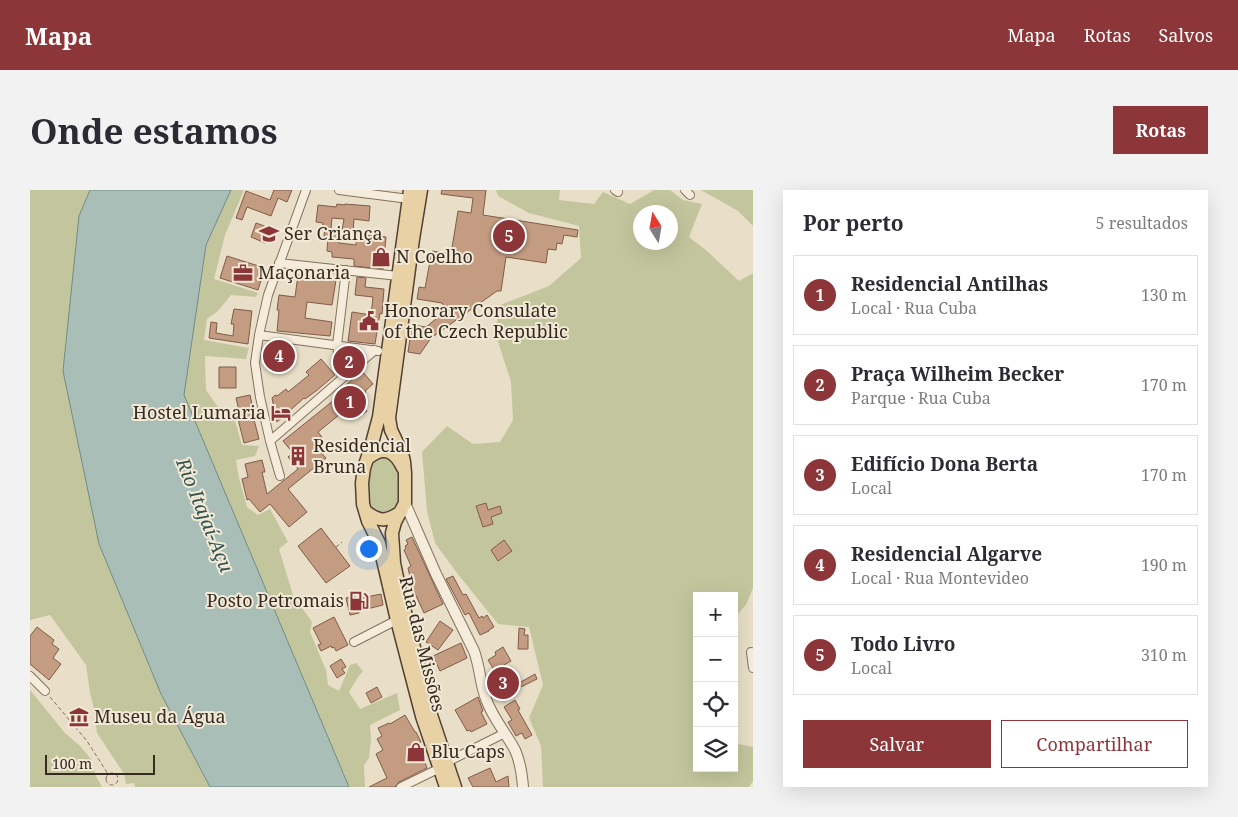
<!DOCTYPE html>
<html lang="pt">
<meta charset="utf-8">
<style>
body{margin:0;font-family:"Noto Serif",serif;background:#f2f2f3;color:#2b2b33}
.controls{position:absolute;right:15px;bottom:15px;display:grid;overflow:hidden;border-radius:0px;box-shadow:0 5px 20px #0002}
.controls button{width:45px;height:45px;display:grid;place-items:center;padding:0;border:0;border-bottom:1px solid #e1e1e2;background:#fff;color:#2b2b33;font:25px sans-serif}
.compass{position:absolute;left:603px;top:15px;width:45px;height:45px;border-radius:50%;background:#fff;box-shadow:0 5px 20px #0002;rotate:349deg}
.scale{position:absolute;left:15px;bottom:12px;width:110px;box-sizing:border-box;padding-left:5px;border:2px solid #362a21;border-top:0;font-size:14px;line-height:18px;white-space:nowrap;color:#362a21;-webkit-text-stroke:4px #f2e9d7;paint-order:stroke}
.you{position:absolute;left:338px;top:358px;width:18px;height:18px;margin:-12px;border:4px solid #fff;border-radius:50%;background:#1a73e8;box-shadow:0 0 0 8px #1a73e833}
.badge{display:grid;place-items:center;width:32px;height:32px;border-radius:50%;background:#8c3639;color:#fff;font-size:16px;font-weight:700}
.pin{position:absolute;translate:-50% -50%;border:2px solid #fff;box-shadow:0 1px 5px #0006}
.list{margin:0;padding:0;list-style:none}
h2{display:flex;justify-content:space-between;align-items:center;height:65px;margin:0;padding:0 20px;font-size:21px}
h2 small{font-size:16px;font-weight:400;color:#7c7c81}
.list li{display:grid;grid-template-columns:32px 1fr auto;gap:15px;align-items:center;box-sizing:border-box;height:80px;margin:0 10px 10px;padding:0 10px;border:1px solid #e1e1e2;border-radius:0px}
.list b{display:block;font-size:19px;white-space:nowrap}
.list p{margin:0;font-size:16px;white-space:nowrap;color:#7c7c81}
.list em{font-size:16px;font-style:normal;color:#7c7c81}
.actions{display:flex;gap:10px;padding:15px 20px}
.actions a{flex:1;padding:11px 0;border:1px solid #8c3639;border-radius:0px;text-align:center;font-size:18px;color:#8c3639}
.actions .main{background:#8c3639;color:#fff}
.icon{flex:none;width:28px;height:28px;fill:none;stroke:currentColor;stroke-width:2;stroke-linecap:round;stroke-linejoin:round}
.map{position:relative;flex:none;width:723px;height:597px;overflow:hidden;border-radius:0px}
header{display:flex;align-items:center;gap:30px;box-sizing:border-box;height:70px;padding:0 25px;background:#8c3639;color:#fff}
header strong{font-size:24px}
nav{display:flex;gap:28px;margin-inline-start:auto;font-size:18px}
.intro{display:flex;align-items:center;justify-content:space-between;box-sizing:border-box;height:120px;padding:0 30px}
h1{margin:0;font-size:35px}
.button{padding:12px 22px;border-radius:0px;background:#8c3639;color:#fff;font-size:18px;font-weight:700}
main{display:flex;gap:30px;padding:0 30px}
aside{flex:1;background:#fff;border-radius:0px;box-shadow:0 5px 20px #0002}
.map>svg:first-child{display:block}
</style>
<header>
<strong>Mapa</strong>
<nav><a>Mapa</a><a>Rotas</a><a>Salvos</a></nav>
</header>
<div class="intro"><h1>Onde estamos</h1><a class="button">Rotas</a></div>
<main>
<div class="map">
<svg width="723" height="597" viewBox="0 0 723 597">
<rect width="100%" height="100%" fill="#e9dfc8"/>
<path fill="#c3c69d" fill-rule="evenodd" d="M0 0H60L49 26 33 181 69 354 131 504 180 597H105L104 593 96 594 94 584 67 543 64 519 60 503 56 475 20 425 0 430Z
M201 0H214L195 45 184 89 228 103 226 107 201 105 188 121 177 129 174 150 219 158 216 169 175 166 176 200 193 224 205 231 212 255 229 256 225 266 206 270 209 288 217 317 228 325 240 319 258 352 249 359 263 405 282 432 280 442 296 480 298 495 309 501 320 475 326 473 333 481 328 487 319 502 330 519 367 503 370 520 340 535 341 549 339 568 334 575 335 597H319L154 205 176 55Z
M466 0H530L529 10 564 14 573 2 600 14 624 0H640L653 10 672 14 659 47 677 61 709 91 723 83V398L716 415 704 428V406H667V578H704V551L709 554 723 557V591L719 597H513L511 556 499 528 513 495 499 437 468 434 427 383 405 353 397 321 392 262 417 236 443 254 470 252 483 230 481 192 465 142 470 115 519 96 551 68 549 36 499 23 468 6ZM610 22H640V52H610Z
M671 0H723V36L708 21Z
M311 158 335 162 314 181Z
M357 267 364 271 368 279V311L363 319 356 323C351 323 346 322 342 317 334 307 337 278 345 268Z
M0 500 35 543 50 556 61 569 66 586 72 597H0Z"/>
<path fill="#a9beb7" stroke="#708b84" d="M60 0H201L176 55 154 205 319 597H180L131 504 69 354 33 181 49 26Z"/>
<path fill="#c39c82" stroke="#805c48" d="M244 0H262L257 12 248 8 241 26 217 17 212 30 206 28 216 1 240 10Z
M412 0H456L453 25 548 40 547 47 534 45 532 54 527 53 526 60 518 59 516 73 476 67 471 101H467L401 148 390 164 378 162 382 135 396 137 417 120 412 113 387 109 389 97 395 98 402 61 421 64 428 21 441 23 443 8 411 4Z
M307 14 315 15V14L340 16 339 31 324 29 323 42 312 40 314 29 302 28 301 39 311 40 309 53 326 55 327 44 356 47 353 79 324 76V69L302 67V62L297 61 298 47 294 46 295 38H292L293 33 286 32 288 15 306 17Z
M226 33 248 41 244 51 237 48 235 53 221 47Z
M197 66 235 78 228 100 190 88Z
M268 85 306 90 302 115 277 112 275 128 302 132 300 146 247 141 249 120H247L249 105 265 107Z
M327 87 336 88 335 97 354 99 352 124 350 123 345 154 318 151 322 122 341 125 343 107 325 105Z
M204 119 222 121 218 154 179 148 181 132 187 133 186 143 203 146 204 134H201Z
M243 157 258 159 256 174 241 172Z
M291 169 305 185 286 201 275 209 274 208 247 232 242 208 245 205 247 206 256 199 258 202 279 185 276 182Z
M189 177H206V198H189Z
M332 181 343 194 335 201 336 202 329 209 334 215 332 216 337 221 328 228 324 223 320 226 315 220 288 242 292 247 283 254 296 268 258 299 277 322 259 337 240 314 230 322 219 309 217 310 212 289 218 287 215 274 232 270 235 282H232L237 304 268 279 258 267 263 263 253 251 319 198 317 194Z
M220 205 223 218H221L229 249 214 253 208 229H211L206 208Z
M456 313 458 320 470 316 472 323 461 327 463 334 453 337 446 316Z
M291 338 320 376 296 393 268 356Z
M382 347 413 414 394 423 381 395H382L378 378 381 376 374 360 376 358 375 356 378 354 376 350Z
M474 350 482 361 468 371 461 360Z
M423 386 433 405 436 404 449 428 452 426 453 428 457 425 464 437 459 440V441L450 445 439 423 435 425 416 389Z
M351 404 353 415 329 421V423L320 425 316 408 325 406 326 409Z
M304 427 318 455 306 461 304 457 302 458 301 456 291 461 288 455 291 454 283 438Z
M410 431 423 440 408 460 396 452Z
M7 437 24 450 22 454 29 459 23 468 31 474 19 490 0 474V446Z
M489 438 495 439 494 445H498V459H488Z
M431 453 437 468 410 481 403 466Z
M473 457 481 471 474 475 484 496 479 498 481 501 469 507 462 491 469 488 458 470 466 465 465 462Z
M311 469 316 477 312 479 315 483 307 488 300 476Z
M505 484 507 489 491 497 489 493Z
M347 497 352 507 341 513 336 503Z
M448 507 453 521 451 522 457 534 441 542 440 540 437 541 425 520Z
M485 510 490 519 488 520 502 545 495 549 492 543 486 546 478 532 482 530 474 517Z
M49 519 57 530 49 536 41 525Z
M375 525 385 542H386L391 552 388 554 397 578 369 592 365 597H339L357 588 346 564 353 560 347 549 352 546 348 538 359 533 360 534Z
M460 578 466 592 478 586 479 597H443L438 588Z"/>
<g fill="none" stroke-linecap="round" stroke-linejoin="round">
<defs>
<path id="minor" d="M309 0 379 9
M585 0 588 2
M655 0 660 5
M249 73 368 86
M229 145 348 161
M312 188 307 155 316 80
M240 251 345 160
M250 286 240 251 230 207 225 173 229 145 238 105 276 0
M324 452 367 430
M721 462 723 478
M0 486 15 501
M417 572 475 543
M371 597 410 578"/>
<path id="tertiary" d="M375 313 406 384 444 461C450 477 450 493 456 509 462 527 476 543 485 560 490 571 492 584 493 597"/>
<path id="primary" d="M380 0 349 227 341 257 334 278 332 293 333 314 338 331 349 353 367 430 392 526 416 597
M391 0 383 49 359 228 361 240 372 263 374 272 375 283V313L365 332 362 343 364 373 371 406 401 525 425 597
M338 268C354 255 365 261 373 278
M335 321C349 332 356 332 371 322"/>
</defs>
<use href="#minor" stroke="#83715f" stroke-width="10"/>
<use href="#tertiary" stroke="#83715f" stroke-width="12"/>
<use href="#primary" stroke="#524033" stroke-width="15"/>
<path stroke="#83715f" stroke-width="1" stroke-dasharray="4 2.5" stroke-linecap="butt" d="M306 357 312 352
M20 507 57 551 78 584
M76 589a6 6 0 1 1 12 0a6 6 0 1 1-12 0Z"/>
<use href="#minor" stroke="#f5ecdb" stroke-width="8"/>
<use href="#tertiary" stroke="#f5ecdb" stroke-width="10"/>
<use href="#primary" stroke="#e8d1a5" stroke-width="12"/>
</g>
<defs>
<symbol id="school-bare" viewBox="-9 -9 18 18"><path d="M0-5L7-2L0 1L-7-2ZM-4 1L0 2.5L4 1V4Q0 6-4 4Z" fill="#8c3639" stroke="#f2e9d7" stroke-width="2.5" paint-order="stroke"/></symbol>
<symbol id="shop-bare" viewBox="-9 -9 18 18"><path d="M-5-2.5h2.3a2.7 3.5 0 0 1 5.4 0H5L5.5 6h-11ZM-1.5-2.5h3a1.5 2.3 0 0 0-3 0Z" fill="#8c3639" stroke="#f2e9d7" stroke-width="2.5" paint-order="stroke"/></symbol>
<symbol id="office-bare" viewBox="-9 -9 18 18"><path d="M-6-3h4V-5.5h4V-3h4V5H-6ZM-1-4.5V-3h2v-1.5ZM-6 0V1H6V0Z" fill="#8c3639" stroke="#f2e9d7" stroke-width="2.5" paint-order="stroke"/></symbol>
<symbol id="civic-bare" viewBox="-9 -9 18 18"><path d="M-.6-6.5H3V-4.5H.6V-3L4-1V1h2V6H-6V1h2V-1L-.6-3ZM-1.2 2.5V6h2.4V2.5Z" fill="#8c3639" stroke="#f2e9d7" stroke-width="2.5" paint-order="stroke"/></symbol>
<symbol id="hotel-bare" viewBox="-9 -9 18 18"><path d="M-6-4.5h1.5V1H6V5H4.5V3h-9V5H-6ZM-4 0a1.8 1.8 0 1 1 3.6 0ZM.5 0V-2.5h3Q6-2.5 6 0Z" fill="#8c3639" stroke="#f2e9d7" stroke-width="2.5" paint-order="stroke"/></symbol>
<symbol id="building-bare" viewBox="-9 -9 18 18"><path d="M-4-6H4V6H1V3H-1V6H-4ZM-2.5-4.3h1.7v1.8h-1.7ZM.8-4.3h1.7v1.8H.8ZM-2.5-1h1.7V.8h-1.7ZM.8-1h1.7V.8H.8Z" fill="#8c3639" stroke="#f2e9d7" stroke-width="2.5" paint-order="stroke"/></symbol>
<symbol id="fuel-bare" viewBox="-9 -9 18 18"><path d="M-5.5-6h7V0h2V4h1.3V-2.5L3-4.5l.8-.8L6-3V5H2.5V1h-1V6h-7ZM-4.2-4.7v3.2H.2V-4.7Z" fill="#8c3639" stroke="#f2e9d7" stroke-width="2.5" paint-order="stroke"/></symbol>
<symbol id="museum-bare" viewBox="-9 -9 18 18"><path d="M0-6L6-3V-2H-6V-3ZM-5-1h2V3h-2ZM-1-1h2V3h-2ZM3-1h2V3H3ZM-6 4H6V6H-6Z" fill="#8c3639" stroke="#f2e9d7" stroke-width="2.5" paint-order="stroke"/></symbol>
</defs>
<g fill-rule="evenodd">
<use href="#school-bare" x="225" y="30" width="28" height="28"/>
<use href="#shop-bare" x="337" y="53" width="28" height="28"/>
<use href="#office-bare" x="199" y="69" width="28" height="28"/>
<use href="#civic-bare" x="325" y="117" width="28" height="28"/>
<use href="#hotel-bare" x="237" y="209" width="28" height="28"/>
<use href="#building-bare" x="254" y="252" width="28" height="28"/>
<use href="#fuel-bare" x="315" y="397" width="28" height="28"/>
<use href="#museum-bare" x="35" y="513" width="28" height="28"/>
<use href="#shop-bare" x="372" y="548" width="28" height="28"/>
</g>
<g text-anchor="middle" stroke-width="4" stroke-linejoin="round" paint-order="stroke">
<g font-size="18" fill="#362a21" stroke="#f2e9d7" text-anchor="start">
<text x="254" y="50">Ser Criança</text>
<text x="366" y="73">N Coelho</text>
<text x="228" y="89">Maçonaria</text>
<text x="354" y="127">Honorary Consulate<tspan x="354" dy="21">of the Czech Republic</tspan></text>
<text x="236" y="229" text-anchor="end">Hostel Lumaria</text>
<text x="283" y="262">Residencial<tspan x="283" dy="21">Bruna</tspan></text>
<text x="314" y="417" text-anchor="end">Posto Petromais</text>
<text x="64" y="533">Museu da Água</text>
<text x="401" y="568">Blu Caps</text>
</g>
<g font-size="18" fill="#362a21" stroke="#f2e9d7">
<text transform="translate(392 454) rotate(76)" y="6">Rua das Missões</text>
</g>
<g font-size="19" font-style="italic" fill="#325450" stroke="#f2e9d7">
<text transform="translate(175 325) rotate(68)" y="7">Rio Itajaí-Açu</text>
</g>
</g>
</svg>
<div class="controls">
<button>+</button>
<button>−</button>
<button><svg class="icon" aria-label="locate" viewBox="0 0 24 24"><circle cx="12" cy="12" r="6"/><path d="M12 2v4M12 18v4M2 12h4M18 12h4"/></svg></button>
<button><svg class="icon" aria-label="layers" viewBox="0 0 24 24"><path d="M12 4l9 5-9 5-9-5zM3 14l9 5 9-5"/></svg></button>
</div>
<svg class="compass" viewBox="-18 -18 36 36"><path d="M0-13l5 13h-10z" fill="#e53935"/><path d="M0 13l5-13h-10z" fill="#7c7c81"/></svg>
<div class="scale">100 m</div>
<div class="you"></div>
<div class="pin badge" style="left:320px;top:212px">1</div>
<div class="pin badge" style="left:319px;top:172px">2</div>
<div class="pin badge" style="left:473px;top:493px">3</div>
<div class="pin badge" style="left:249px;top:166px">4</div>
<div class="pin badge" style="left:479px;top:46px">5</div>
</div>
<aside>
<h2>Por perto<small>5 resultados</small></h2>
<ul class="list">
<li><span class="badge">1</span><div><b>Residencial Antilhas</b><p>Local · Rua Cuba</p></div><em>130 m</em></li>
<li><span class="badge">2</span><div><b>Praça Wilheim Becker</b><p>Parque · Rua Cuba</p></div><em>170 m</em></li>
<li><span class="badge">3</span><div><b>Edifício Dona Berta</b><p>Local</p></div><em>170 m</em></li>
<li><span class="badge">4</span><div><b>Residencial Algarve</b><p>Local · Rua Montevideo</p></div><em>190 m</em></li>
<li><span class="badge">5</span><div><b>Todo Livro</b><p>Local</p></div><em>310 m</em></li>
</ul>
<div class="actions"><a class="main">Salvar</a><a>Compartilhar</a></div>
</aside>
</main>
